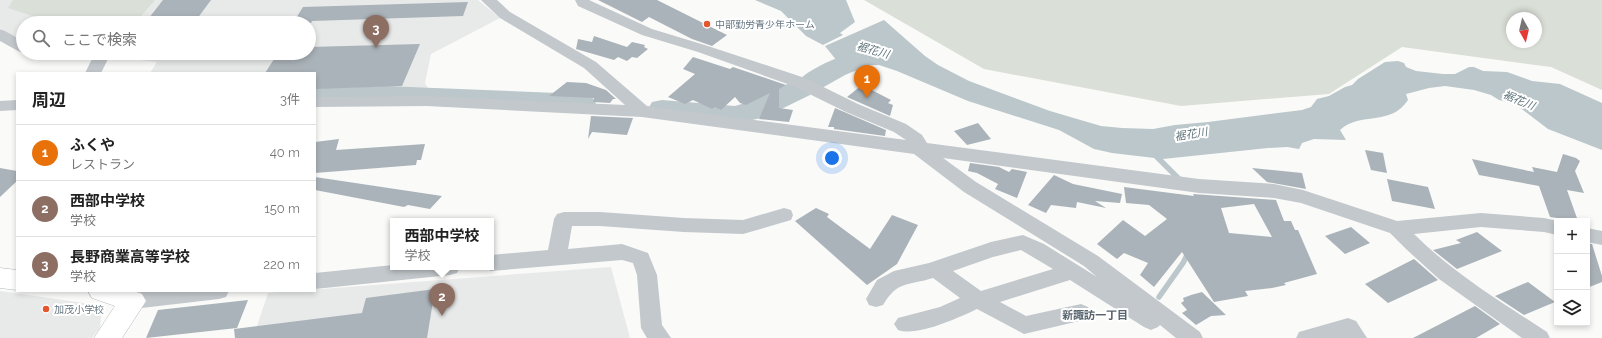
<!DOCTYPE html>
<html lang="ja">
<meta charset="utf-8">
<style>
body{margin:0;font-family:Raleway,"Noto Sans JP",sans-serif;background:#f2f2f2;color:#222}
.controls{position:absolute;right:12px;bottom:12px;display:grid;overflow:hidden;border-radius:0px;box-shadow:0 2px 6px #0003}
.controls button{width:36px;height:36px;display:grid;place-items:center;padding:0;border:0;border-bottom:1px solid #e0e0e0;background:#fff;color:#222;font:20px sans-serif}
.compass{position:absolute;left:1506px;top:12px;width:36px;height:36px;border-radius:50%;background:#fff;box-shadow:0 2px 6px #0003;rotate:172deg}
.you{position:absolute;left:832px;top:158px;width:14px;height:14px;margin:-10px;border:3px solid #fff;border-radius:50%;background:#1a73e8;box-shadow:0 0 0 6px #1a73e833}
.badge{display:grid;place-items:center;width:26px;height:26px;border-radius:50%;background:#e4572e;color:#fff;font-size:13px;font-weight:700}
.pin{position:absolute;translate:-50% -33px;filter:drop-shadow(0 1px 2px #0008)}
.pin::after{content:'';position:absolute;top:21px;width:14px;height:12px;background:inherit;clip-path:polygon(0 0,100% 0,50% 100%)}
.popup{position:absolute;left:390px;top:218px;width:104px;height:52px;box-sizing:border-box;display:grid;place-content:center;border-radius:0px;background:#fff;filter:drop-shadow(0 1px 3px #0005);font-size:13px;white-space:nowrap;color:#767676}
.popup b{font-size:15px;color:#222}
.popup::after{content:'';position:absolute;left:50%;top:100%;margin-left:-8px;border:8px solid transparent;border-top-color:#fff}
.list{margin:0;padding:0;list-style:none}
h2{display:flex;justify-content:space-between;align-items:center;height:52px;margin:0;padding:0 16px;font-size:17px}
h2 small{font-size:13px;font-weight:400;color:#767676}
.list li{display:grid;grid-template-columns:26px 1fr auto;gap:12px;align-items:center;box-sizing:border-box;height:56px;padding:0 16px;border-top:1px solid #e0e0e0}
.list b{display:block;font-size:15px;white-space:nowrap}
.list p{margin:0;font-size:13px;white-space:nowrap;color:#767676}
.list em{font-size:13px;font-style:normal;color:#767676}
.icon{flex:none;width:22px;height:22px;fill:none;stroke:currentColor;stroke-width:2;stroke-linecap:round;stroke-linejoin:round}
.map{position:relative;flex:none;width:1602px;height:338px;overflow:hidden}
.search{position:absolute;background:#fff;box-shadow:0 2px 6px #0003;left:16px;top:16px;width:300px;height:44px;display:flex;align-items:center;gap:10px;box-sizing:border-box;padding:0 14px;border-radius:22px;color:#767676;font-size:15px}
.panel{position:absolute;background:#fff;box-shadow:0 2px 6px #0003;left:16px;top:72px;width:300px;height:220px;border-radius:0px}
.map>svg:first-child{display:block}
</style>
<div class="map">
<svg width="1602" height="338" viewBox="0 0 1602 338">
<rect width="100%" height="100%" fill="#fafaf8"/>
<path fill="#e8e9e9" d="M0 0H478L500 18 431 54 425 83 431 93H315V73H150L157 62 107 56 109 53H309V23H23V43L0 28Z
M611 267 630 338H253L268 293Z
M0 291 84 303 101 316 100 328 92 338H0Z"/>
<path fill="#dadfd7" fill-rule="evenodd" d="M13 0H155L135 23H54L8 8Z
M864 0H1602V90L1551 67 1402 47 1329 94 1181 106 984 69ZM1512 18H1536V42H1512Z"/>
<path fill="#bbc7cb" d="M755 0H846L855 22 840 33 843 35 823 45 806 36 781 11Z
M884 20 925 56 938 65 969 81 1050 111 1101 126 1122 128 1153 129 1175 125 1208 122 1302 110 1311 107 1317 99 1329 96 1345 87 1352 85 1358 79 1385 62 1398 61 1404 63 1406 67 1416 71 1443 74H1455L1469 67H1474L1483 71 1507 72 1532 81 1560 84 1602 103V150L1548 129 1515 104 1499 100 1491 95 1474 90 1445 86 1429 88 1406 94 1408 100C1390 127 1361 111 1340 130L1346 140 1314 139 1302 143 1299 149 1287 147 1268 148 1163 159 1112 153 1094 149 1059 130 968 101 897 71 879 65 852 66 837 61 825 46Z"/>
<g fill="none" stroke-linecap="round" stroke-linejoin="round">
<path stroke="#bbc7cb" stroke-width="5.5" d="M1156 156 1180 180
M1159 297 1183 263 1188 253"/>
<path fill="#bbc7cb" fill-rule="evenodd" d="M882 42 891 44 895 50 891 56 845 75 822 88 813 90 810 95 765 117 735 124 662 118 652 116 648 109 652 102 662 100 735 106C758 100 777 86 800 80 808 67 865 46 882 42Z
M384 86 582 94 592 97 596 103 592 109 582 112 384 104 315 105V87Z"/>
</g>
<path fill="#aab3b9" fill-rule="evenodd" d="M163 0H211L194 23H145Z
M598 0H657L727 35 712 46 692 39 649 17 642 22Z
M468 2 463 16 312 21 311 23H293L303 7Z
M594 36 627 47 632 42 645 45 644 47 648 49 637 58 632 57 627 61 618 57 614 60 576 49 578 39 592 42Z
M420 44 402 86 315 89V73H265L278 53H309V47Z
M693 57 730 69 733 67 786 85 779 89V108L793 110 789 122 759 119 770 93 746 105 740 103 735 97 721 110 715 107 712 109 693 100 685 104 668 97 695 74 683 69Z
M567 82 586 83 606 90 616 99H613L610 103 593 102 594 98 549 96Z
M862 85 891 100 888 103 893 105 890 116 847 97Z
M835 108 886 130 885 136 834 129V127H828Z
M591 116 633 118 627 135 592 132 588 139Z
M978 123 991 139 967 145 954 131Z
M339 139 336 150 425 144 421 160H417L416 165 315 173V142Z
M1365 150 1383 153 1387 173 1371 170Z
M1563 154 1576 158 1580 161 1575 171 1584 193 1567 190 1578 221H1560L1557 218 1550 217 1539 186 1479 175 1472 159 1534 172 1532 167 1557 172Z
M970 163 999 167 1009 172 1012 169 1027 172 1017 198 995 189 998 184 977 173 968 171Z
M0 168 17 171V181L0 197Z
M1252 168 1302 173 1306 189 1267 182Z
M1054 175 1073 184 1122 194 1120 203 1095 201 1106 208 1077 202 1076 208 1051 205 1046 213 1028 205Z
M315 177 442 196 430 209 408 205 404 207 315 190Z
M1387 179 1428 187 1435 209 1392 201Z
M1124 187 1194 196 1193 194 1276 200 1284 221H1291L1295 230H1298L1317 274 1284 283 1286 285 1272 288 1245 291 1248 296 1214 302 1182 252 1154 287 1140 275 1148 263 1124 253 1117 259 1097 244 1123 220 1145 236 1167 219 1149 205 1126 203ZM1254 204 1272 237 1229 233 1221 208Z
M816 208 829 214 827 217 870 249 892 215 918 225 897 264 867 285 795 221Z
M1351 227 1370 243 1345 254 1325 236Z
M1477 232 1502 251 1457 269 1433 250 1461 243 1456 240Z
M1587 244H1592L1602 276V282L1587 288Z
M1414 259 1438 280 1388 303 1365 284Z
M1528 282 1555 302 1524 315 1495 296Z
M435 289 427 338H235L234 329 362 313 366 298Z
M1202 292 1226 315 1211 316 1196 325 1182 313 1187 310 1181 303 1184 301 1183 298 1191 295Z
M248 300 237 328 146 338 158 310Z
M1475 306 1500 324 1476 338H1413Z"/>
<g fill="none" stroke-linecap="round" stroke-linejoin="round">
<defs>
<path id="highway" d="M0 268 17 270V290L0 288Z
M88 291H134L142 294 146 301 122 338H94L115 306 92 298Z"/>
</defs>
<use href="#highway" stroke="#b4b9bd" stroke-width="1"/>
<path fill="#c3c8cc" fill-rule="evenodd" d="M481 0H497L510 12 596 62 647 106 906 140 894 132 846 112 793 86 698 52 642 35 578 6 575 0H589L652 29 708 46 805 78 858 104 906 124 922 135 927 143 1199 179 1274 184 1303 190 1397 221 1481 213 1544 218 1558 221 1557 235 1544 232 1481 227 1414 234C1453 273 1501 302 1547 332L1550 338H1522L1439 279 1406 249 1390 233 1301 203 1274 198 1199 193 943 158 976 182 1098 256 1200 332 1203 338H1176L1160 325 1158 327 1151 330 1144 327 1070 280 1000 302 1026 316 1081 304 1088 307 1091 313 1088 319 1024 334 977 309C958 318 917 337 898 330L894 324 898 318 940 307 960 298 933 278C908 286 898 280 883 305L876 307 869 305 866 299 877 280 894 271 929 263 991 242 1023 235 1044 244 1097 277 1084 266 964 192 914 154 642 117 427 106 315 107V97L427 96 625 105 584 68 500 18ZM1021 250 1053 269 981 291 953 271 993 257Z
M0 29 5 31 23 41V53L18 51 0 41Z
M42 53H108L110 55 101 73H85L92 59 50 58 44 56Z
M17 100V110L0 111V101Z
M784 208 791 210 793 215 791 220 743 234 684 232 600 226H572L568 249 622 244 648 253 657 275 662 325 671 338H647L641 328 637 275 633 263 622 260 491 271 483 267H491V255L548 250 554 219 557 214 564 212H600L684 218 743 220Z
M1587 228 1602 231V245L1587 242Z
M393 265V267H460L457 273 450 275 315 289V273Z
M147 291H229L226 297 219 299 133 309 126 307 123 301 126 295Z
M1348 318 1356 321 1367 338H1296L1299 332Z"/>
<use href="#highway" fill="#fff" fill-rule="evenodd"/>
</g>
<g fill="#e4572e" stroke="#fff" stroke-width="1.5">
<circle cx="707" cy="24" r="4"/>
<circle cx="46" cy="309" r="4"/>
</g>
<g text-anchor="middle" stroke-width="4" stroke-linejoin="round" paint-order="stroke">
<g font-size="10" fill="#657683" stroke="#fff" text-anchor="start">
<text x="715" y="28">中部勤労青少年ホーム</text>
<text x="54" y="313">加茂小学校</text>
</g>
<g font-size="11" font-style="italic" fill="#60757c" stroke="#fff">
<text transform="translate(873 50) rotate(16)" y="4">裾花川</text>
<text transform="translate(1519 100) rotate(23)" y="4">裾花川</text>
<text transform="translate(1191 134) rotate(-9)" y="4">裾花川</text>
</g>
<g font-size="11" font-weight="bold" fill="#57646e" stroke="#fff">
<text x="1095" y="319">新諏訪一丁目</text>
</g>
</g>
</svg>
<div class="controls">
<button>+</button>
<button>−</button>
<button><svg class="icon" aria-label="layers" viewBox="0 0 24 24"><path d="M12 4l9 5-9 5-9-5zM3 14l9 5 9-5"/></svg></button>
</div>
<svg class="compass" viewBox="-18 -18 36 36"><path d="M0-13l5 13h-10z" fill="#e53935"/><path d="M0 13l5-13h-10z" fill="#767676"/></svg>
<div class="you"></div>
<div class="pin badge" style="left:867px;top:98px;background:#e8710a">1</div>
<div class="pin badge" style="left:442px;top:316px;background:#8d6e63">2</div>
<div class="popup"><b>西部中学校</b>学校</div>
<div class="pin badge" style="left:376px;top:48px;background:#8d6e63">3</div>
<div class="search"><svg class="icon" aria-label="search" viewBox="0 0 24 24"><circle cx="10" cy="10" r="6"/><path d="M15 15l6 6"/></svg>ここで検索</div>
<section class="panel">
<h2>周辺<small>3件</small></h2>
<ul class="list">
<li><span class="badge" style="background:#e8710a">1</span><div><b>ふくや</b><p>レストラン</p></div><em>40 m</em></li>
<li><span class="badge" style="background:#8d6e63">2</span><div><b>西部中学校</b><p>学校</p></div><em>150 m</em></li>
<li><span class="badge" style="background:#8d6e63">3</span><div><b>長野商業高等学校</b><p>学校</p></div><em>220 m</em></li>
</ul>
</section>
</div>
